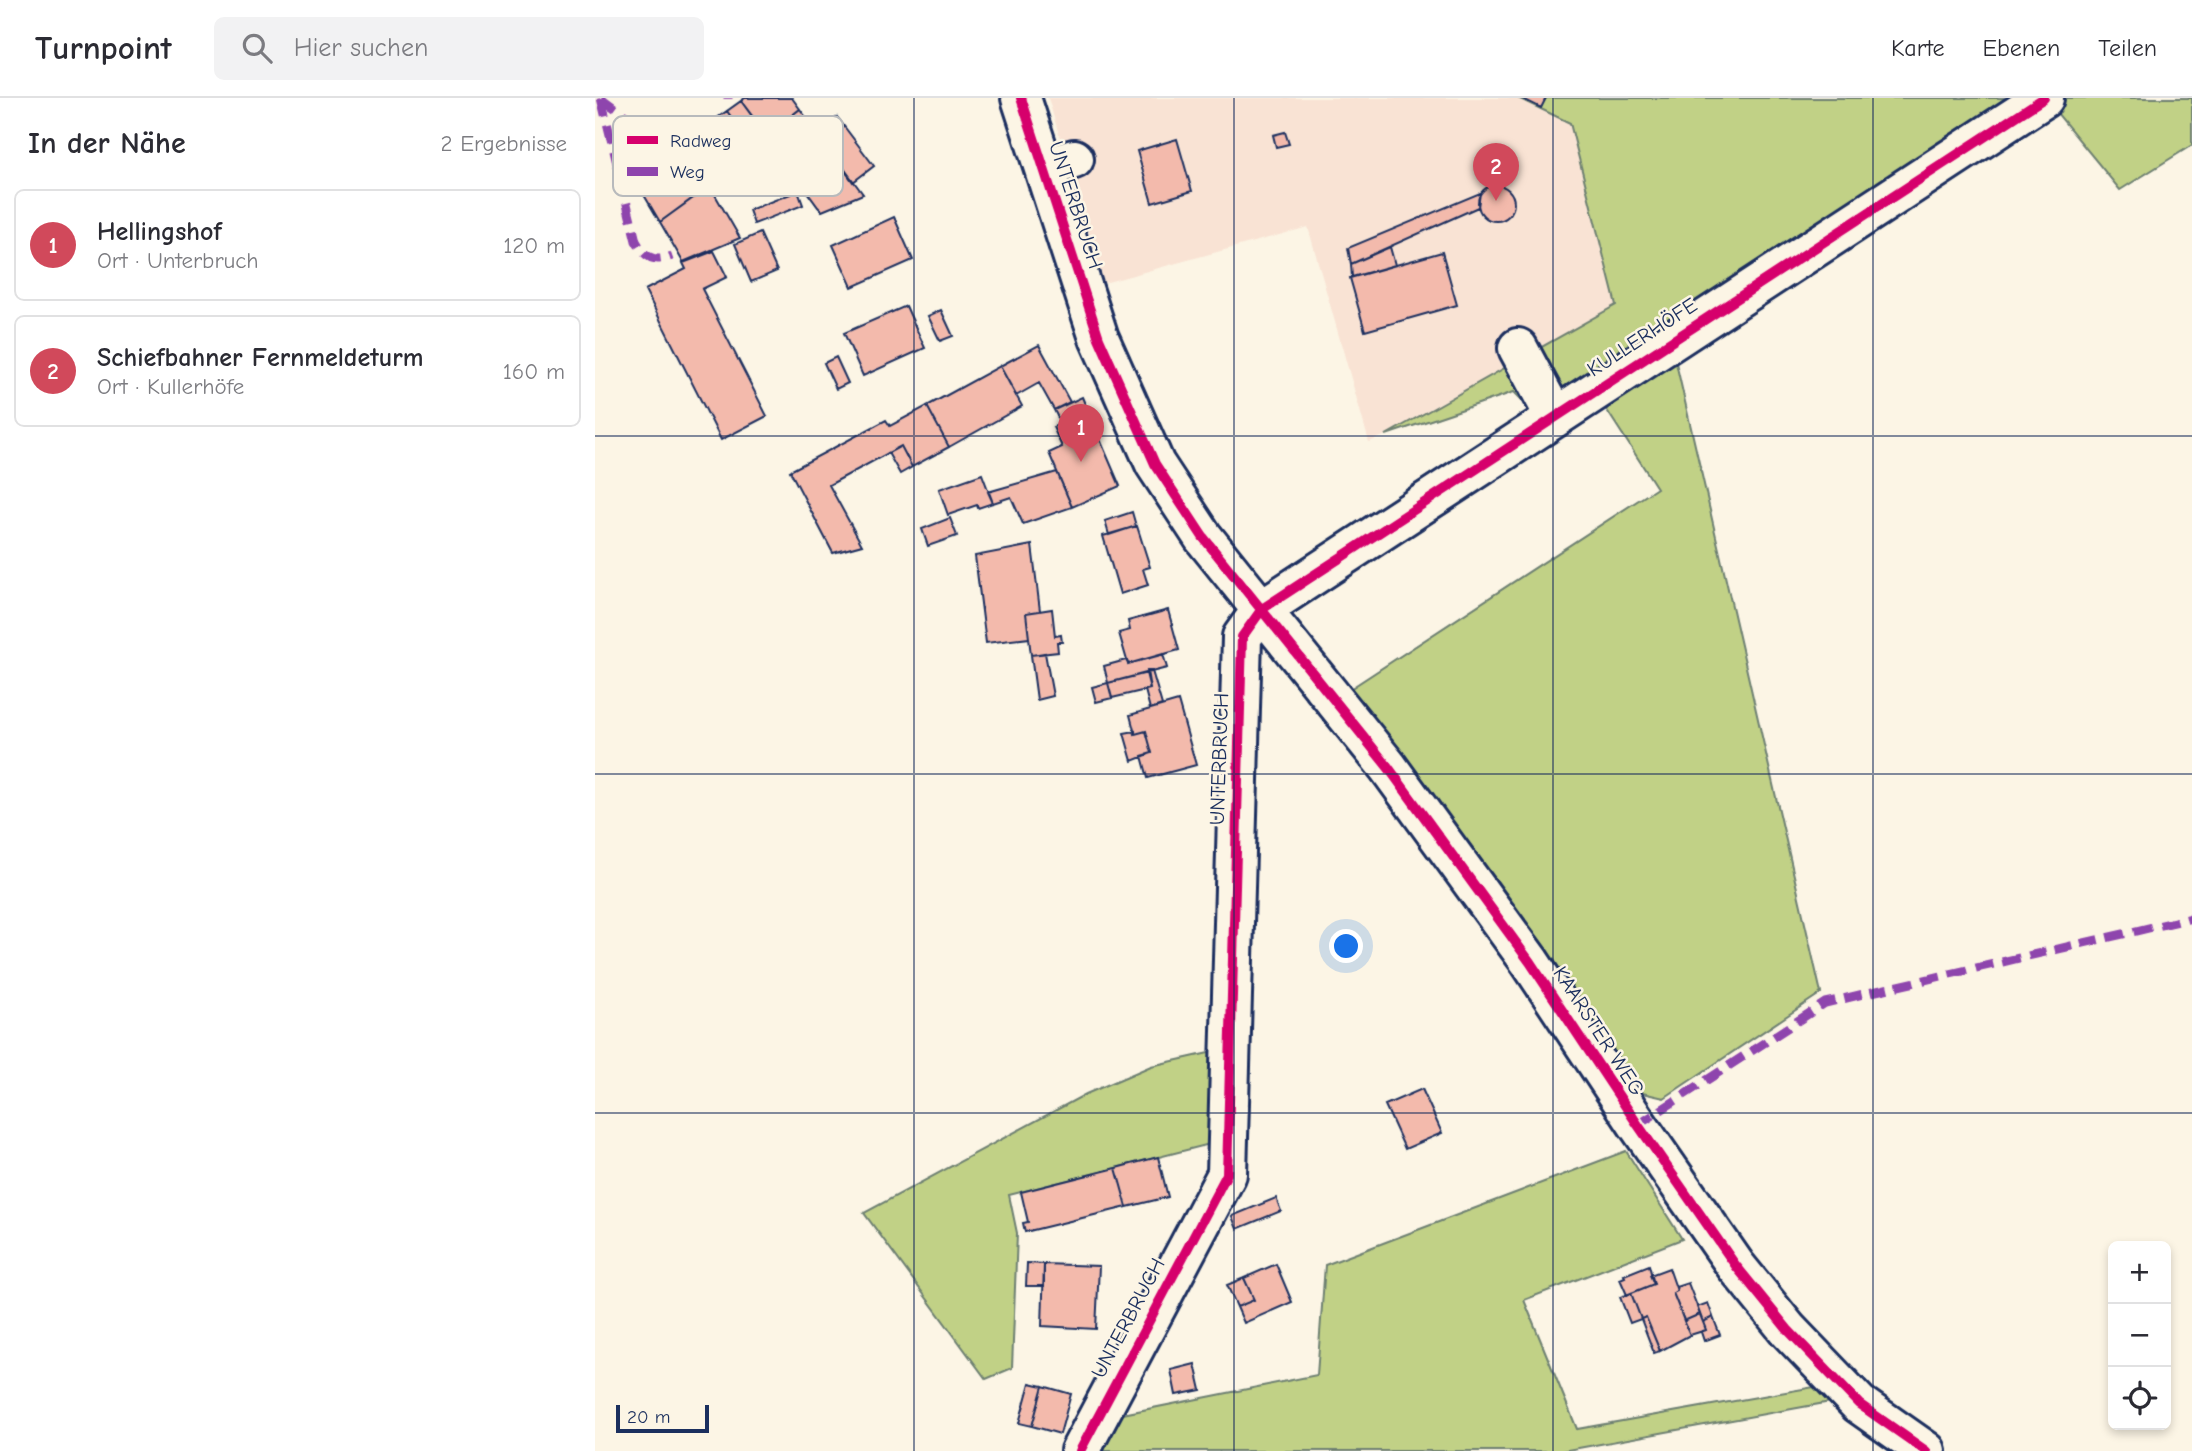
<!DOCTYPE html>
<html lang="de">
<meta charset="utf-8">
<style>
body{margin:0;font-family:"Comic Neue",sans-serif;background:#f2f2f3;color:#2b2b33}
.controls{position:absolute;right:21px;bottom:21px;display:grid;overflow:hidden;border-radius:10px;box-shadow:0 4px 10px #0003}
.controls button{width:63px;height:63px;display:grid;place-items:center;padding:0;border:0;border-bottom:2px solid #e1e1e2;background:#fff;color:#2b2b33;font:35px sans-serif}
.scale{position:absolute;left:21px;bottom:18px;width:93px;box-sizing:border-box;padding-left:7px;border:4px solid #1b2f5e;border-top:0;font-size:19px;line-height:24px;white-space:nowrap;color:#1b2f5e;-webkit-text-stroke:5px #fcf5e5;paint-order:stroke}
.you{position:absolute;left:752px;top:849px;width:24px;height:24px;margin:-18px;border:5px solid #fff;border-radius:50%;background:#1a73e8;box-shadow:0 0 0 10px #1a73e833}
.badge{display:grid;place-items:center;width:46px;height:46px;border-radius:50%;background:#d1495b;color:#fff;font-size:23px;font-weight:700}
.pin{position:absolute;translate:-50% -58px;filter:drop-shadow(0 2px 4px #0008)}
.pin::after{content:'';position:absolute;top:37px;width:24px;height:21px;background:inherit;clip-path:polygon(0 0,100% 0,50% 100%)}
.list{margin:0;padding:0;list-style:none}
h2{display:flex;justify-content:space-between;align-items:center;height:91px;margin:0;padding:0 28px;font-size:30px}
h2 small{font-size:23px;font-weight:400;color:#7c7c81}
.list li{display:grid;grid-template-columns:46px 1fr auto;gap:21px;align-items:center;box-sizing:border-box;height:112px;margin:0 14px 14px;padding:0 14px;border:2px solid #e1e1e2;border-radius:10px}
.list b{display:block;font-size:26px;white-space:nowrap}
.list p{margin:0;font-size:23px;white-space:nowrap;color:#7c7c81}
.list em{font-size:23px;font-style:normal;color:#7c7c81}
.icon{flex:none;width:38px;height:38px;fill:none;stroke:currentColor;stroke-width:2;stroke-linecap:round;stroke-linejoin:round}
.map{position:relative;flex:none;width:1597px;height:1353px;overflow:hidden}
header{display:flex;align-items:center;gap:42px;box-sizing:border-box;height:98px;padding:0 35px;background:#fff;border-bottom:2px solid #e1e1e2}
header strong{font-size:33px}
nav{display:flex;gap:38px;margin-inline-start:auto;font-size:24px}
.search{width:490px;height:63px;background:#f2f2f3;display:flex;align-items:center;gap:18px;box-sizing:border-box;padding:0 24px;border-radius:10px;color:#7c7c81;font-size:26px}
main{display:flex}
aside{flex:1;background:#fff}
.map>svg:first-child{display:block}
</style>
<header>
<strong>Turnpoint</strong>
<div class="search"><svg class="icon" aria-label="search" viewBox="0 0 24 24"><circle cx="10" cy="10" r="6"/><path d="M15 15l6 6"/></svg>Hier suchen</div>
<nav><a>Karte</a><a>Ebenen</a><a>Teilen</a></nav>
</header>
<main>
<aside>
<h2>In der Nähe<small>2 Ergebnisse</small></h2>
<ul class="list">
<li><span class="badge">1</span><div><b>Hellingshof</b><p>Ort · Unterbruch</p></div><em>120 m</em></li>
<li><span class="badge">2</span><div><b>Schiefbahner Fernmeldeturm</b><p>Ort · Kullerhöfe</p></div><em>160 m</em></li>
</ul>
</aside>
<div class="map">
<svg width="1597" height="1353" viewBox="0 0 1597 1353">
<rect width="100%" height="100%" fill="#fcf5e5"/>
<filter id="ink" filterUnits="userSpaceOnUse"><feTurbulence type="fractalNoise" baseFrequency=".0143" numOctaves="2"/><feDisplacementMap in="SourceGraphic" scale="14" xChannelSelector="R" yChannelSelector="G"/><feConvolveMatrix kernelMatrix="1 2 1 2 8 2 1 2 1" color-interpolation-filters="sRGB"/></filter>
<g filter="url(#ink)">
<path fill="#f9e3d4" d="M453 0H923L975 25 1021 207 791 337 774 344 713 129 509 185Z"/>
<path fill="#c1d186" stroke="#6e8072" stroke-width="2" d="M923 0H1427L942 317 919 294 791 337 1021 207 975 25Z
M1470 0H1597V47L1525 92 1457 9Z
M1079 256 1226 895 1069 1000 1043 994 807 659 755 591 1062 390 1006 303Z
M627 952 623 1044 414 1097 422 1135 417 1270 391 1281 269 1115 491 996 556 968Z
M1031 1053 1087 1141 929 1202 982 1331 1219 1289 1235 1304 967 1353H500L518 1318 722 1277 730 1167Z"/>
<path fill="#f3baac" stroke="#1b2f5e" stroke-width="2" d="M150 0H197L205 11 183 28 190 38 178 47 146 3Z
M926 0H951L946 10Z
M146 3 176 43 161 54 132 13Z
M205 11 222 34 268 96 227 113 223 109 178 47 190 38 183 28Z
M132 13 161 54 65 124 39 80Z
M242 19 279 68 258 84 222 34Z
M690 34 694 46 681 49 678 37Z
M582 41 597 93 557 105 542 53Z
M883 105a18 18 0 1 1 36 0a18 18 0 1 1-36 0Z
M115 88 145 140 88 164 65 124Z
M203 93 208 107 159 126 154 112Z
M885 95 883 109 756 166 753 150Z
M299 119 318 162 257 189 238 147Z
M165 135 182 173 156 184 140 146Z
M795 149 800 167 757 179 756 166Z
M119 153 132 179 107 191 172 318 126 342 50 192 91 171 88 165Z
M847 154 862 207 770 233 755 180Z
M311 208 330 250 268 278 249 235Z
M346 212 358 238 345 243 333 218Z
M444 247 475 304 459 312 444 285 421 298 405 268Z
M241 259 253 285 241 291 229 265Z
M405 268 427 308 354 349 332 308Z
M487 299 495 318 476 327 474 322 466 326 459 312Z
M332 308 354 349 317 369 306 348 234 387 267 447 238 455 195 373 291 322 295 328Z
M495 318 525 388 477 409 454 355 467 349 458 329 474 322 476 327Z
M306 348 317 369 305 376 293 355Z
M462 374 477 409 428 426 416 399 398 405 393 394Z
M387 376 398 405 383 410 382 407 353 417 344 391Z
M537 414 541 428 514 437 510 423Z
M355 420 362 438 333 448 327 431Z
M542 428 555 469 548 471 553 487 525 496 508 438Z
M437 447 445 513 431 515 434 540 391 545 380 458Z
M457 511 460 538 466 537 467 544H462L463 554 436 557 431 515Z
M573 512 584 552 533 566 524 535 535 532 533 523Z
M450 555 458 598 442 602 436 557Z
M568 556 572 570 513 585 509 568 531 562 533 566Z
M552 573H557L567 607 555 611 550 592 555 591Z
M551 575 555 591 517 600 513 585Z
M513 585 517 600 501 604 497 589Z
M583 603 601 667 553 680 547 658 557 655 551 633 540 636 535 617Z
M540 633V636L551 633 557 655 537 663 529 635Z
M827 991 847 1035 810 1051 790 1007Z
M563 1059 573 1099 532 1109 521 1070Z
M521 1070 532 1109 430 1134 428 1125 433 1124 426 1094Z
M681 1100 686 1113 642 1131 637 1118Z
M432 1165 449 1166V1188H431Z
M449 1166 504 1168 501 1231 447 1228Z
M681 1166 697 1204 649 1225 642 1209 659 1202 649 1180Z
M1054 1167 1059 1186 1032 1197 1025 1181 1030 1179 1029 1177Z
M1074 1170 1082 1193 1078 1195 1095 1237 1065 1253 1051 1219 1046 1221 1036 1195 1059 1186 1055 1177Z
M649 1180 659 1202 642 1209 632 1187Z
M1093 1185 1105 1216 1089 1223 1078 1195 1082 1193 1081 1189Z
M1036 1195 1046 1221 1035 1225 1025 1199Z
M1113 1205 1118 1219 1108 1224 1102 1209Z
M1105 1216 1111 1232 1095 1237 1089 1223Z
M1051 1219 1065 1253 1059 1255 1046 1221Z
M1118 1219 1125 1237 1109 1243 1106 1234 1111 1232 1108 1224Z
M600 1266 606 1292 581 1297 576 1272Z
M435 1285 448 1288 437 1328 424 1325Z
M448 1288 476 1296 465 1336 437 1328Z"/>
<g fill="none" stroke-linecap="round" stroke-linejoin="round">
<defs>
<path id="minor" d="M426 0 504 240 560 366 608 439 793 669 935 864 1043 1027 1141 1168 1193 1232 1264 1306 1331 1353
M449 70 479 61
M923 250 960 319
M485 1353 632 1076 647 539 667 511 1449 0"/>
</defs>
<use href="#minor" stroke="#1b2f5e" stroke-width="44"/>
<use href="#minor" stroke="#fcf5e5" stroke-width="38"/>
<path stroke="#8e44ad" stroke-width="9" stroke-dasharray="18 9" stroke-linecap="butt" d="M6 0 41 143C51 160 57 165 77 158
M6 0 72 48
M133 0V1
M1043 1027 1230 905 1597 820"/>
<defs>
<path id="cycleway" d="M426 0 504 240 560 366 608 439 793 669 935 864 1043 1027 1141 1168 1193 1232 1264 1306 1331 1353
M485 1353 632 1076 647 539 667 511 1449 0"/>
</defs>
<use href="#cycleway" stroke="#fcf5e5" stroke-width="15"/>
<use href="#cycleway" stroke="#d6006c" stroke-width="10"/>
</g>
</g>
<path fill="none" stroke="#1b2f5e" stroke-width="2" stroke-opacity="0.55" d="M319 0V1353M639 0V1353M958 0V1353M1278 0V1353M0 338H1597M0 676H1597M0 1015H1597"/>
<g text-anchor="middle" stroke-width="5" stroke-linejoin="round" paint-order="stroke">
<g font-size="21" fill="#1b2f5e" stroke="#fcf5e5">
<text transform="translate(481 107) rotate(72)" y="7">UNTERBRUCH</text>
<text transform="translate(1047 239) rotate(-33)" y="7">KULLERHÖFE</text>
<text transform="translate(624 661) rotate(-88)" y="7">UNTERBRUCH</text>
<text transform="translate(1004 933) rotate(57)" y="7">KAARSTER WEG</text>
<text transform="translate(533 1220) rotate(-62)" y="7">UNTERBRUCH</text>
</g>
</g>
<rect x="18" y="18" width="230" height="80" rx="10" fill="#fcf5e5" stroke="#b8babc" stroke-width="2"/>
<rect x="32" y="38" width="31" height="8" fill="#d6006c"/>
<rect x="32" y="69" width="31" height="9" fill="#8e44ad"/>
<g font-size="19" fill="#1b2f5e">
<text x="75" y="49">Radweg</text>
<text x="75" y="80">Weg</text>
</g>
</svg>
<div class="controls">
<button>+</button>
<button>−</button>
<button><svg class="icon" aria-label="locate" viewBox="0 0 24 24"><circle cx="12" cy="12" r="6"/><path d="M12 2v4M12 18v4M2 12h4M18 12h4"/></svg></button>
</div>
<div class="scale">20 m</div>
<div class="you"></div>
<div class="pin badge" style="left:486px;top:364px">1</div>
<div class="pin badge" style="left:901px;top:103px">2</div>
</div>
</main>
